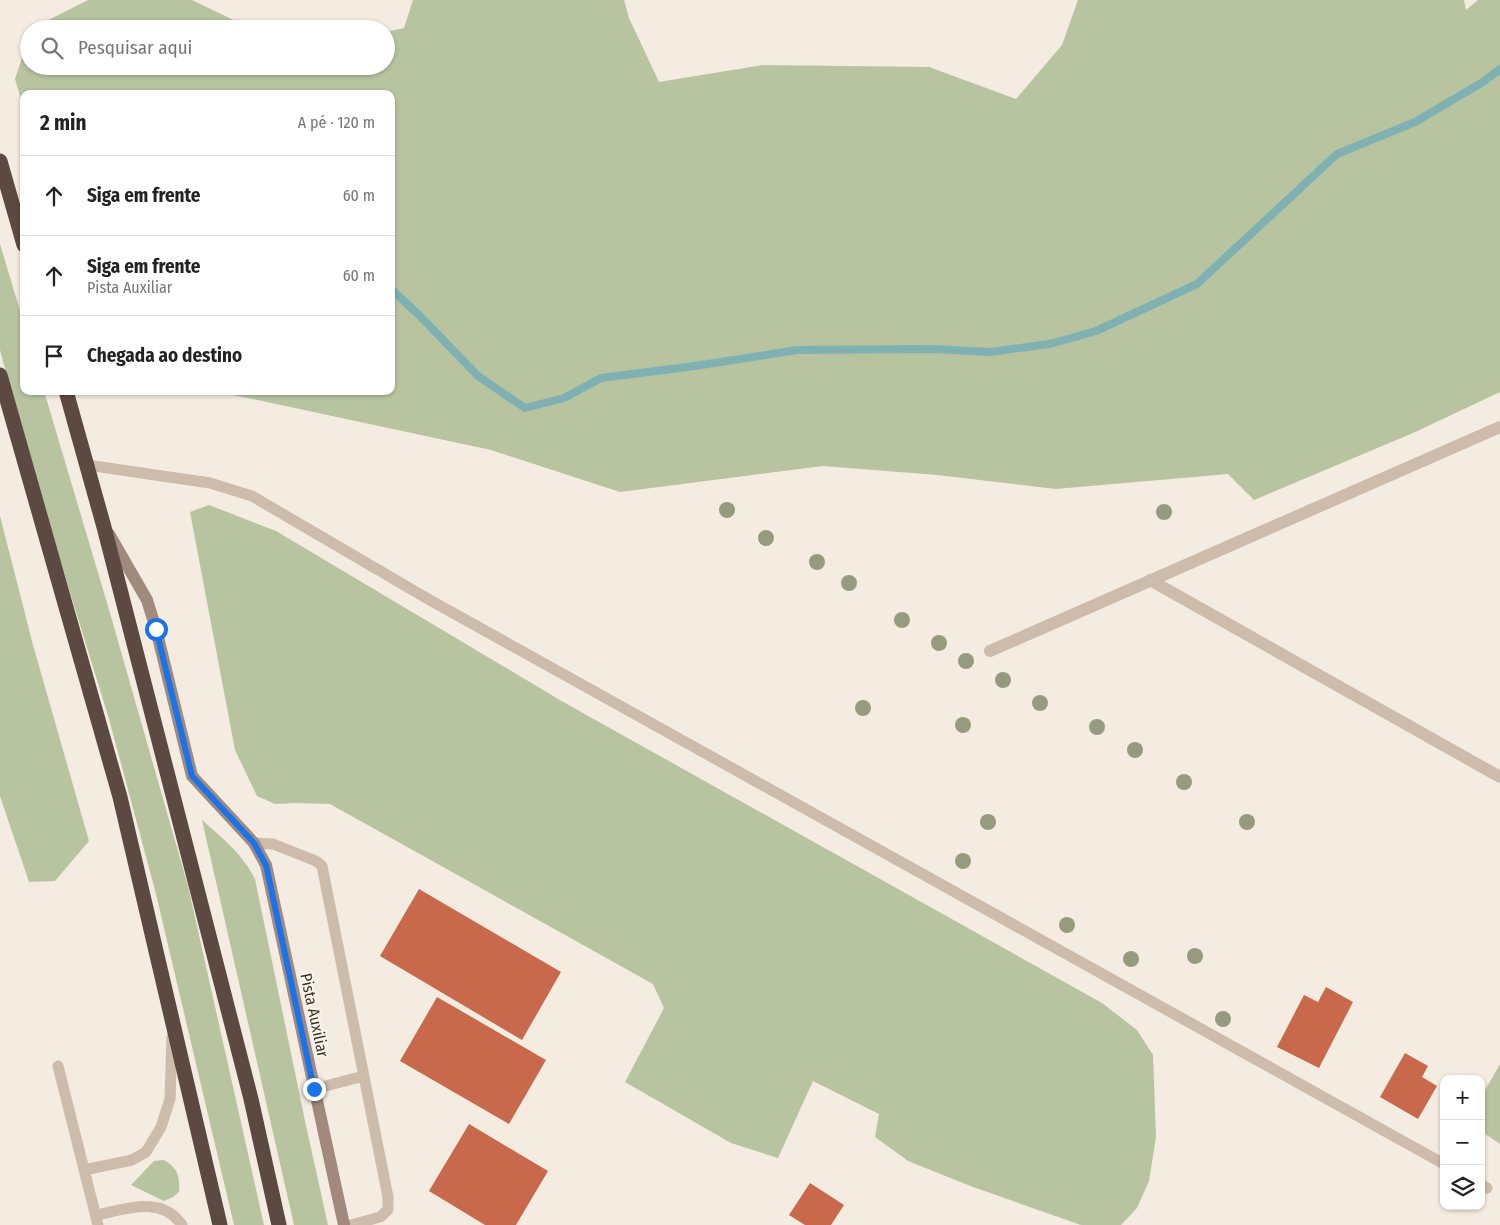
<!DOCTYPE html>
<html lang="pt">
<meta charset="utf-8">
<style>
body{margin:0;font-family:"Fira Sans Condensed",sans-serif;background:#f6f6f6;color:#222}
.controls{position:absolute;right:15px;bottom:15px;display:grid;overflow:hidden;border-radius:10px;box-shadow:0 1px 4px #0004}
.controls button{width:45px;height:45px;display:grid;place-items:center;padding:0;border:0;border-bottom:1px solid #e0e0e0;background:#fff;color:#222;font:25px sans-serif}
.stop{position:absolute;width:15px;height:15px;margin:-11px;border:4px solid #1a73e8;border-radius:50%;background:#fff}
.stop.end{background:#1a73e8;border-color:#fff;box-shadow:0 1px 5px #0008}
.list{margin:0;padding:0;list-style:none}
h2{display:flex;justify-content:space-between;align-items:center;height:65px;margin:0;padding:0 20px;font-size:21px}
h2 small{font-size:16px;font-weight:400;color:#767676}
.list li{display:grid;grid-template-columns:32px 1fr auto;gap:15px;align-items:center;box-sizing:border-box;height:80px;padding:0 20px;border-top:1px solid #e0e0e0}
.list b{display:block;font-size:19px;white-space:nowrap}
.list p{margin:0;font-size:16px;white-space:nowrap;color:#767676}
.list em{font-size:16px;font-style:normal;color:#767676}
.icon{flex:none;width:28px;height:28px;fill:none;stroke:currentColor;stroke-width:2;stroke-linecap:round;stroke-linejoin:round}
.map{position:relative;flex:none;width:1500px;height:1225px;overflow:hidden}
.search{position:absolute;background:#fff;box-shadow:0 1px 4px #0004;left:20px;top:20px;width:375px;height:55px;display:flex;align-items:center;gap:12px;box-sizing:border-box;padding:0 18px;border-radius:28px;color:#767676;font-size:19px}
.panel{position:absolute;background:#fff;box-shadow:0 1px 4px #0004;left:20px;top:90px;width:375px;height:305px;border-radius:10px}
.map>svg:first-child{display:block}
</style>
<div class="map">
<svg width="1500" height="1225" viewBox="0 0 1500 1225">
<rect width="100%" height="100%" fill="#f4ebe1"/>
<path fill="#b8c4a0" d="M88 0H192L252 29H31Z
M413 0H624L629 18 659 82 763 65 929 67 1016 99 1062 45 1078 0H1464L1466 10 1478 0H1500V392L1413 433 1254 500 1228 474 1056 489 937 475 823 466 620 492 491 450 215 391H391V94H24V109L15 79 29 37V66H386V32L404 28Z
M0 244 24 324V391H44L110 613 188 886 264 1225H234L156 894 109 719 33 472 0 350Z
M209 505 276 531 565 703 1102 1003 1137 1030 1153 1055 1156 1137 1149 1181 1137 1208 1121 1225H1081L973 1187 908 1161 875 1137 879 1114 813 1081 778 1158 731 1143 625 1082 664 1008 653 984 330 804 296 803 275 804 257 796 235 750 190 512Z
M0 516 33 645 89 841 55 881 29 882 0 796Z
M202 820C223 839 242 853 255 879L305 1121 328 1225H294Z
M1500 1064V1144L1481 1131V1097Z
M164 1160C178 1168 180 1177 179 1192L173 1197 164 1201 131 1185 154 1161Z"/>
<g fill="none" stroke-linecap="round" stroke-linejoin="round">
<path stroke="#7fb0b2" stroke-width="8" d="M391 289 419 315 478 376 525 408 564 398 601 378 695 366 797 350 933 349 990 352 1050 344 1096 331 1197 284 1337 154 1415 122 1483 82 1500 69"/>
</g>
<path fill="#c8694b" d="M419 889 561 972 522 1040 380 956Z
M1326 987 1353 1002 1319 1068 1277 1047 1304 995 1318 1002Z
M437 997 546 1060 509 1124 400 1061Z
M1405 1053 1428 1066 1422 1077 1437 1086 1418 1119 1380 1097Z
M469 1124 548 1171 516 1225H485L429 1191Z
M810 1183 844 1205 831 1225H805L789 1215Z"/>
<g fill="none" stroke-linecap="round" stroke-linejoin="round">
<path stroke="#cdbbac" stroke-width="11" d="M87 465 210 483 252 496 428 599 1444 1164
M254 843 273 844 316 861 322 866 388 1197V1210L380 1217 351 1225
M58 1066 98 1225
M314 1089 364 1076
M84 1170 132 1160 146 1152 161 1127 170 1099 172 1037
M1481 1185 1487 1188
M97 1215C126 1209 161 1195 182 1225"/>
<path stroke="#cdbbac" stroke-width="12" d="M1150 580 1500 777
M990 651 1500 427"/>
<path stroke="#a18a7d" stroke-width="12" d="M109 534 147 600 156 629 192 776 254 843 266 865 344 1225"/>
<path stroke="#5c4a42" stroke-width="15" d="M0 161 24 245
M0 375 120 797 220 1225
M66 391 104 527 251 1099 279 1225"/>
</g>
<g fill="#969b7f">
<circle cx="727" cy="510" r="8"/>
<circle cx="1164" cy="512" r="8"/>
<circle cx="766" cy="538" r="8"/>
<circle cx="817" cy="562" r="8"/>
<circle cx="849" cy="583" r="8"/>
<circle cx="902" cy="620" r="8"/>
<circle cx="939" cy="643" r="8"/>
<circle cx="966" cy="661" r="8"/>
<circle cx="1003" cy="680" r="8"/>
<circle cx="1040" cy="703" r="8"/>
<circle cx="863" cy="708" r="8"/>
<circle cx="963" cy="725" r="8"/>
<circle cx="1097" cy="727" r="8"/>
<circle cx="1135" cy="750" r="8"/>
<circle cx="1184" cy="782" r="8"/>
<circle cx="988" cy="822" r="8"/>
<circle cx="1247" cy="822" r="8"/>
<circle cx="963" cy="861" r="8"/>
<circle cx="1067" cy="925" r="8"/>
<circle cx="1195" cy="956" r="8"/>
<circle cx="1131" cy="959" r="8"/>
<circle cx="1223" cy="1019" r="8"/>
</g>
<g fill="none" stroke-linecap="round" stroke-linejoin="round">
<path stroke="#1a73e8" stroke-width="6" d="M156 629 192 776 254 843 266 865 314 1089"/>
</g>
<g text-anchor="middle" stroke-width="4" stroke-linejoin="round" paint-order="stroke">
<g font-size="16" fill="#3b302b" stroke="#fbf5ee">
<text transform="translate(315 1015) rotate(78)" y="6">Pista Auxiliar</text>
</g>
</g>
</svg>
<div class="controls">
<button>+</button>
<button>−</button>
<button><svg class="icon" aria-label="layers" viewBox="0 0 24 24"><path d="M12 4l9 5-9 5-9-5zM3 14l9 5 9-5"/></svg></button>
</div>
<div class="stop" style="left:156px;top:629px"></div>
<div class="stop end" style="left:314px;top:1089px"></div>
<div class="search"><svg class="icon" aria-label="search" viewBox="0 0 24 24"><circle cx="10" cy="10" r="6"/><path d="M15 15l6 6"/></svg>Pesquisar aqui</div>
<section class="panel">
<h2>2 min<small>A pé · 120 m</small></h2>
<ul class="list">
<li><svg class="icon" aria-label="ahead" viewBox="0 0 24 24"><path d="M12 20V5M6 11l6-6 6 6"/></svg><div><b>Siga em frente</b></div><em>60 m</em></li>
<li><svg class="icon" aria-label="ahead" viewBox="0 0 24 24"><path d="M12 20V5M6 11l6-6 6 6"/></svg><div><b>Siga em frente</b><p>Pista Auxiliar</p></div><em>60 m</em></li>
<li><svg class="icon" aria-label="arrive" viewBox="0 0 24 24"><path d="M6 21V4h12l-3 4 3 4H6"/></svg><div><b>Chegada ao destino</b></div></li>
</ul>
</section>
</div>
